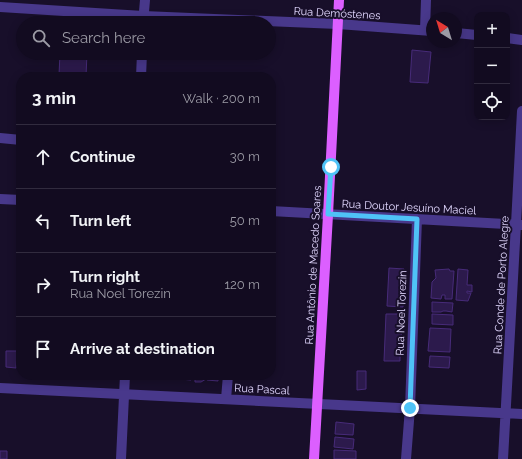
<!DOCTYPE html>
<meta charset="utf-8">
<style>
body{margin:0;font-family:Raleway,sans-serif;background:#1f192d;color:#f1f3f6}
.controls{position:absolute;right:12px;top:12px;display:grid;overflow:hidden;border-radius:8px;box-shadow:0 2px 10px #0003}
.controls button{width:36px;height:36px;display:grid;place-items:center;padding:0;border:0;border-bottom:1px solid #312b3e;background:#120b20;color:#f1f3f6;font:20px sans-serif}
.compass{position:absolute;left:426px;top:12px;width:36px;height:36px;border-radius:50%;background:#120b20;box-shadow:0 2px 10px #0003;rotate:322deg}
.stop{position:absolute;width:12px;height:12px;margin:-9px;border:3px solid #4fc3f7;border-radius:50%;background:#fff}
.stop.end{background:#4fc3f7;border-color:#fff;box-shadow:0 1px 4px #0008}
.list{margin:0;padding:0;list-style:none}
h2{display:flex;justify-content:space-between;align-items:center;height:52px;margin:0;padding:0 16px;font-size:17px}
h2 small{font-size:13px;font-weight:400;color:#9c9ba5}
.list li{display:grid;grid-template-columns:26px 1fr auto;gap:12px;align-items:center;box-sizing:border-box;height:64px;padding:0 16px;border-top:1px solid #312b3e}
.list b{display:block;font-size:15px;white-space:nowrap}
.list p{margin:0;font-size:13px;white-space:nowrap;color:#9c9ba5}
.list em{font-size:13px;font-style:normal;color:#9c9ba5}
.icon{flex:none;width:22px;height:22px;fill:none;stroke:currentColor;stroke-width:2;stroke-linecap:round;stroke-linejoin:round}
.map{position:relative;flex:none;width:522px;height:459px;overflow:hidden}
.search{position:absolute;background:#120b20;box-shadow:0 2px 10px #0003;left:16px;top:16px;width:260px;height:44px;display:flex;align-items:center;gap:10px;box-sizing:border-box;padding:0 14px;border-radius:22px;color:#9c9ba5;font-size:15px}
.panel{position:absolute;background:#120b20;box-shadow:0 2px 10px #0003;left:16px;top:72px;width:260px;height:308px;border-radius:16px}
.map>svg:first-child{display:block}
</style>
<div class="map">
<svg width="522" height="459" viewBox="0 0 522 459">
<rect width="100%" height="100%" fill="#180f2a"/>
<path fill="#2c1a4c" stroke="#472b79" d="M412 50 431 52 428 83 410 82Z
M60 53H87L86 76 59 75Z
M389 268 404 269 403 307 387 306Z
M449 269 450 271H454L452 299H445V295H442L441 299 431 298 432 282 436 278 435 270Z
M458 269 468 270 467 285H472V292L467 291V293H471L468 301 456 300Z
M432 302 453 303 452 312 446 311H443L441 312H432Z
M386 314H402L401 343H399L398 354H400V361H384Z
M432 314 453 315V325L432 324Z
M430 328 451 329 450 352 428 351Z
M20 349H21V368H19Z
M6 351H17L16 368 6 367Z
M430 356 450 357 449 368 429 367Z
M357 371H366V389L357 390Z
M181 375H191V380L180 379Z
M195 375H206V379L201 382H195Z
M208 375H218V381L207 380Z
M336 422 354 424 353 435 335 434Z
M335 437 354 439 353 449 334 447Z
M334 450 356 451V459H334Z
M0 451H7V459H0Z"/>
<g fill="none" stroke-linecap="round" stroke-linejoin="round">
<path stroke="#48388b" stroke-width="10" d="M0 7 143 16 338 24 432 31
M143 23 145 0
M425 30 426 0
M456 33 477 35
M507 38 522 40
M141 77 142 53
M0 138 21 140
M0 199 21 200
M271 211 522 225
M0 388 522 414
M226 399 228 375
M121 459 125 375
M406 459 410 408 417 219
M503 459 516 224 522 111"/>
<path stroke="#dc5fff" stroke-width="10" d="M314 459 328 215 339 0"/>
</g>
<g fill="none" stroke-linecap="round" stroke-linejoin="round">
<path stroke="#4fc3f7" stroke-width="5" d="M331 167 328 214 417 219 410 408"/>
</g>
<g text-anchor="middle" stroke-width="4" stroke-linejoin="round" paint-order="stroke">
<g font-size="11" fill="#e2d8ff" stroke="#180f2a">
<text transform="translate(337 13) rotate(3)" y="4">Rua Demóstenes</text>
<text transform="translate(409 207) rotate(3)" y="4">Rua Doutor Jesuíno Maciel</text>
<text transform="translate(313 265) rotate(-87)" y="4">Rua Antônio de Macedo Soares</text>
<text transform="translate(501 285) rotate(-87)" y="4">Rua Conde de Porto Alegre</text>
<text transform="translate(401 313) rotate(-88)" y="4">Rua Noel Torezin</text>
<text transform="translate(262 389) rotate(3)" y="4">Rua Pascal</text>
</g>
</g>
</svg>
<div class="controls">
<button>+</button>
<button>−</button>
<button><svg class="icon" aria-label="locate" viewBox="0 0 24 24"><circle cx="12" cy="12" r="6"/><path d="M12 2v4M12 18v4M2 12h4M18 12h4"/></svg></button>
</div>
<svg class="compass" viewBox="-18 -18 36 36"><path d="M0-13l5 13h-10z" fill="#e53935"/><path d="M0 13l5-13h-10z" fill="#9c9ba5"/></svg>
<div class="stop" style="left:331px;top:167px"></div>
<div class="stop end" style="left:410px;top:408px"></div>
<div class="search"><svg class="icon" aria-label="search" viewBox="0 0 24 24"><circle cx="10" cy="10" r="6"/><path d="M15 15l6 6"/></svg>Search here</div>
<section class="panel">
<h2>3 min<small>Walk · 200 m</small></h2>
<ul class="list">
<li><svg class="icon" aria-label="ahead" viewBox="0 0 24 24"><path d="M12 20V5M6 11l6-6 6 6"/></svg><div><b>Continue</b></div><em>30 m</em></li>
<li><svg class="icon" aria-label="left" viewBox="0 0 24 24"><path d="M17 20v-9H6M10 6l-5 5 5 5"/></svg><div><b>Turn left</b></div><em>50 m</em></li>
<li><svg class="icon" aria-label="right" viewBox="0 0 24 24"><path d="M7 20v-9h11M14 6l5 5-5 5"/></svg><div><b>Turn right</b><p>Rua Noel Torezin</p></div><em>120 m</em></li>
<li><svg class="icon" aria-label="arrive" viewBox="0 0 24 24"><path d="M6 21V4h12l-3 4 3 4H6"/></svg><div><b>Arrive at destination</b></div></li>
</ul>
</section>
</div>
